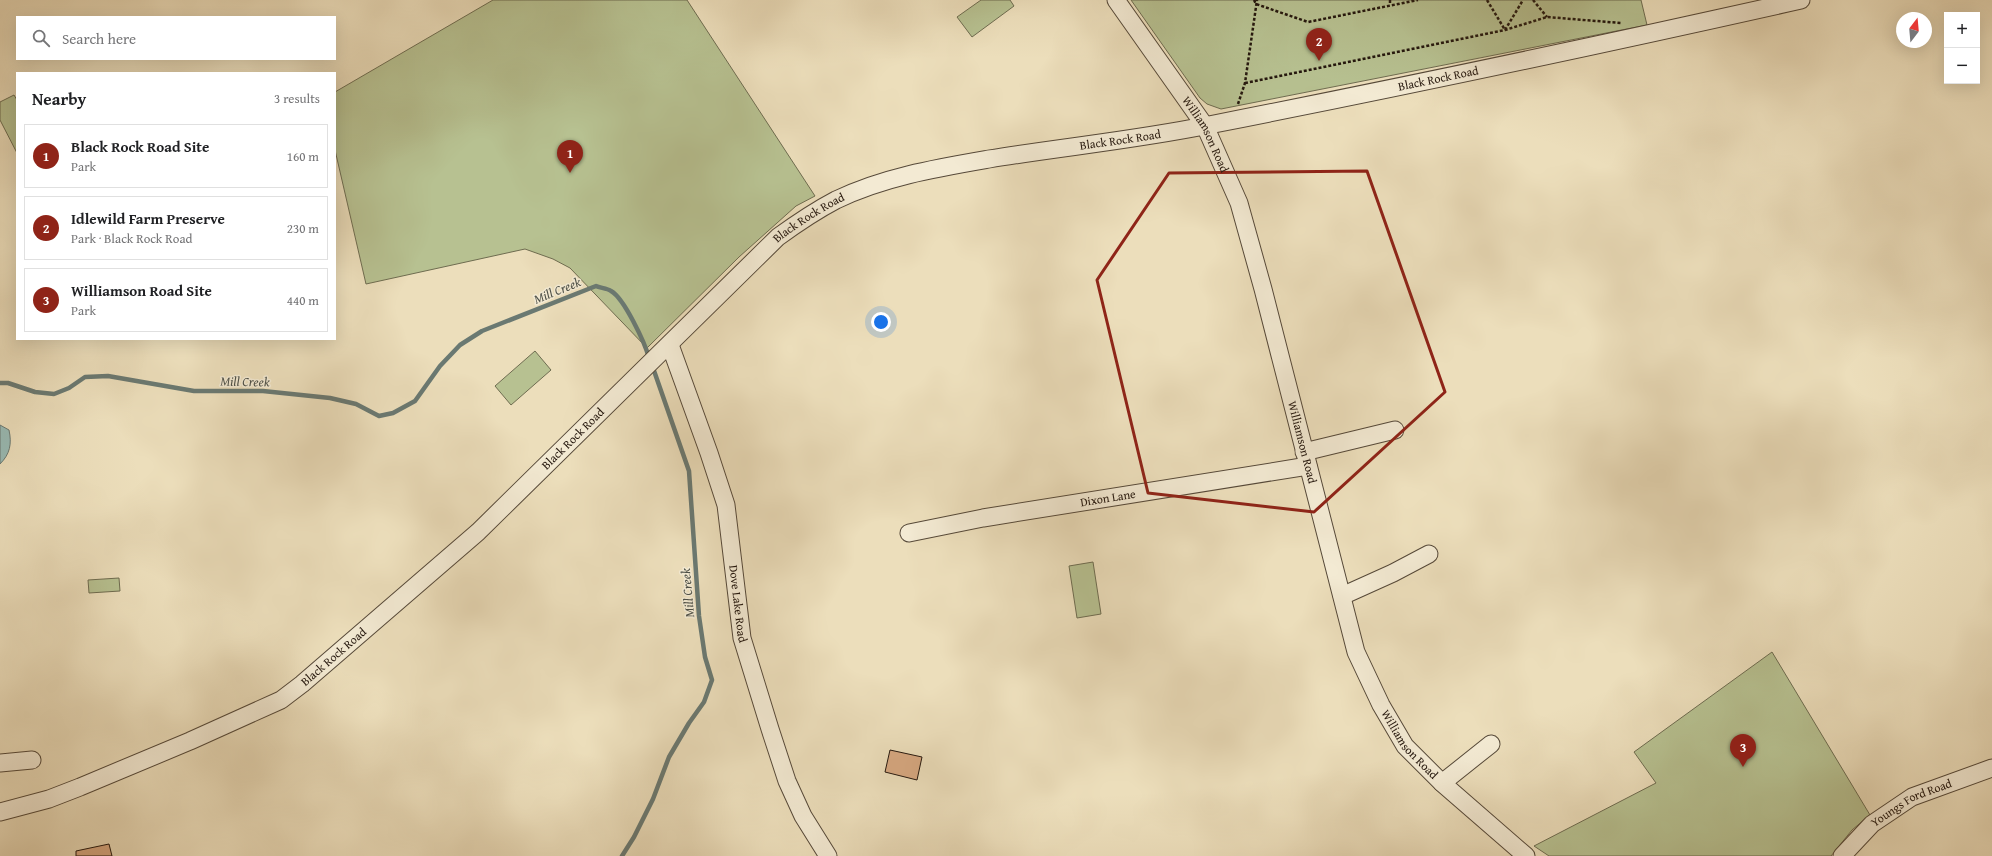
<!DOCTYPE html>
<meta charset="utf-8">
<style>
body{margin:0;font-family:"Gentium Book Plus",serif;background:#f2f2f2;color:#202124}
.controls{position:absolute;right:12px;top:12px;display:grid;overflow:hidden;border-radius:0px;box-shadow:0 4px 16px #0002}
.controls button{width:36px;height:36px;display:grid;place-items:center;padding:0;border:0;border-bottom:1px solid #e0e0e0;background:#fff;color:#202124;font:20px sans-serif}
.compass{position:absolute;left:1896px;top:12px;width:36px;height:36px;border-radius:50%;background:#fff;box-shadow:0 4px 16px #0002;rotate:16deg}
.you{position:absolute;left:881px;top:322px;width:14px;height:14px;margin:-10px;border:3px solid #fff;border-radius:50%;background:#1a73e8;box-shadow:0 0 0 6px #1a73e833}
.badge{display:grid;place-items:center;width:26px;height:26px;border-radius:50%;background:#8f2418;color:#fff;font-size:13px;font-weight:700}
.pin{position:absolute;translate:-50% -33px;filter:drop-shadow(0 1px 2px #0008)}
.pin::after{content:'';position:absolute;top:21px;width:14px;height:12px;background:inherit;clip-path:polygon(0 0,100% 0,50% 100%)}
.list{margin:0;padding:0;list-style:none}
h2{display:flex;justify-content:space-between;align-items:center;height:52px;margin:0;padding:0 16px;font-size:17px}
h2 small{font-size:13px;font-weight:400;color:#757577}
.list li{display:grid;grid-template-columns:26px 1fr auto;gap:12px;align-items:center;box-sizing:border-box;height:64px;margin:0 8px 8px;padding:0 8px;border:1px solid #e0e0e0;border-radius:0px}
.list b{display:block;font-size:15px;white-space:nowrap}
.list p{margin:0;font-size:13px;white-space:nowrap;color:#757577}
.list em{font-size:13px;font-style:normal;color:#757577}
.icon{flex:none;width:22px;height:22px;fill:none;stroke:currentColor;stroke-width:2;stroke-linecap:round;stroke-linejoin:round}
.map{position:relative;flex:none;width:1992px;height:856px;overflow:hidden}
.search{position:absolute;background:#fff;box-shadow:0 4px 16px #0002;left:16px;top:16px;width:320px;height:44px;display:flex;align-items:center;gap:10px;box-sizing:border-box;padding:0 14px;border-radius:0px;color:#757577;font-size:15px}
.panel{position:absolute;background:#fff;box-shadow:0 4px 16px #0002;left:16px;top:72px;width:320px;height:268px;border-radius:0px}
.map>svg:first-child{display:block}
</style>
<div class="map">
<svg width="1992" height="856" viewBox="0 0 1992 856">
<rect width="100%" height="100%" fill="#ecdebb"/>
<filter id="stains"><feTurbulence type="fractalNoise" baseFrequency=".005" numOctaves="4"/><feColorMatrix values="0 0 0 0 .2 0 0 0 0 .09 0 0 0 0 .02 0 0 0 .5 -.17"/></filter>
<radialGradient id="worn" r=".72"><stop offset=".6" stop-color="#630" stop-opacity="0"/><stop offset="1" stop-color="#630" stop-opacity=".3"/></radialGradient>
<path fill="#b7c191" stroke="#6e6c50" d="M493 0H687L815 196 796 206 739 257 647 348 570 268 553 259 525 249 366 284 335 150V92Z
M981 0H1010L1014 6 972 37 957 17Z
M1131 0H1641L1647 25 1221 109 1207 104 1200 98Z
M14 95 17 100V153L0 120V102Z
M535 351 551 370 511 405 495 386Z
M1093 562 1101 614 1077 618 1069 566Z
M119 578 120 591 89 593 88 580Z
M1772 652 1870 815 1852 830 1831 856H1549L1534 846 1656 783 1634 752Z"/>
<path fill="#99bbb5" stroke="#6a7972" d="M0 425 9 430C12 444 10 454 0 464Z"/>
<g fill="none" stroke-linecap="round" stroke-linejoin="round">
<path stroke="#6a7972" stroke-width="4.5" d="M0 383H8L35 392 54 394 69 388 85 377 108 376 194 391H263L330 398 356 404 379 416 393 413 415 401 440 366 460 345 482 331 596 286C600 288 607 288 611 291 624 298 645 343 649 358
M622 856 634 837 653 799 669 757 689 723 704 702 712 680 705 657 699 616 689 471 652 365"/>
</g>
<path fill="#d8a982" stroke="#24170e" d="M890 750 922 757 917 780 885 772Z
M109 844 112 856H76V851Z"/>
<g fill="none" stroke-linecap="round" stroke-linejoin="round">
<defs>
<g id="minor">
<path id="s1" d="M1116 0 1205 126 1239 203 1263 289 1356 652 1381 705 1405 746 1442 783 1526 856"/>
<path id="s2" d="M670 345 709 453 726 505 742 638 770 729 787 781 803 816 828 856"/>
<path d="M1304 452 1395 430"/>
<path id="s3" d="M909 533 983 518 1308 466"/>
<path d="M1342 596 1393 573 1429 554"/>
<path d="M0 763 32 760"/>
<path d="M1442 783 1491 744"/>
<path id="s4" d="M0 812 49 799 80 787 190 741 281 700 302 684 478 532 778 237C796 224 815 211 836 200 883 177 937 168 989 159 1062 147 1136 140 1209 125 1407 86 1605 44 1801 0"/>
<path id="s5" d="M1842 856 1872 824 1912 797 1992 768"/>
</g>
</defs>
<use href="#minor" stroke="#564939" stroke-width="19"/>
<path stroke="#24170e" stroke-width="2.5" stroke-dasharray="3 2" stroke-linecap="butt" d="M1254 0 1256 4 1308 22 1418 0
M1390 0V4
M1487 0 1505 30 1523 0
M1533 0 1547 17
M1245 83 1505 30 1547 17 1621 23
M1238 104 1245 83 1257 0"/>
<use href="#minor" stroke="#f3ead3" stroke-width="17"/>
</g>
<path fill="none" stroke="#8f2418" stroke-width="3" stroke-linejoin="round" d="M1367 171 1445 392 1314 512 1148 493 1097 280 1169 173Z"/>
<g text-anchor="middle" stroke-width="3" stroke-linejoin="round" paint-order="stroke">
<g font-size="12" fill="#24170e" stroke="#f3ead3">
<text dy="4" stroke="none"><textPath href="#s4" startOffset="1667">Black Rock Road</textPath></text>
<text dy="4" stroke="none"><textPath href="#s1" startOffset="162">Williamson Road</textPath></text>
<text dy="4" stroke="none"><textPath href="#s4" startOffset="1343">Black Rock Road</textPath></text>
<text dy="4" stroke="none"><textPath href="#s4" startOffset="1019">Black Rock Road</textPath></text>
<text dy="4" stroke="none"><textPath href="#s4" startOffset="695">Black Rock Road</textPath></text>
<text dy="4" stroke="none"><textPath href="#s1" startOffset="486">Williamson Road</textPath></text>
<text dy="4" stroke="none"><textPath href="#s3" startOffset="202">Dixon Lane</textPath></text>
<text dy="4" stroke="none"><textPath href="#s2" startOffset="269">Dove Lake Road</textPath></text>
<text dy="4" stroke="none"><textPath href="#s4" startOffset="371">Black Rock Road</textPath></text>
<text dy="4" stroke="none"><textPath href="#s1" startOffset="810">Williamson Road</textPath></text>
<text dy="4" stroke="none"><textPath href="#s5" startOffset="89">Youngs Ford Road</textPath></text>
</g>
<g font-size="13" font-style="italic" fill="#4d5048" stroke="#f3ead3">
<text transform="translate(557 290) rotate(-22)" y="5">Mill Creek</text>
<text transform="translate(245 381) rotate(1)" y="5">Mill Creek</text>
<text transform="translate(687 593) rotate(-95)" y="5">Mill Creek</text>
</g>
</g>
<rect width="100%" height="100%" filter="url(#stains)"/>
<rect width="100%" height="100%" fill="url(#worn)"/>
</svg>
<div class="controls">
<button>+</button>
<button>−</button>
</div>
<svg class="compass" viewBox="-18 -18 36 36"><path d="M0-13l5 13h-10z" fill="#e53935"/><path d="M0 13l5-13h-10z" fill="#757577"/></svg>
<div class="you"></div>
<div class="pin badge" style="left:570px;top:173px">1</div>
<div class="pin badge" style="left:1319px;top:61px">2</div>
<div class="pin badge" style="left:1743px;top:767px">3</div>
<div class="search"><svg class="icon" aria-label="search" viewBox="0 0 24 24"><circle cx="10" cy="10" r="6"/><path d="M15 15l6 6"/></svg>Search here</div>
<section class="panel">
<h2>Nearby<small>3 results</small></h2>
<ul class="list">
<li><span class="badge">1</span><div><b>Black Rock Road Site</b><p>Park</p></div><em>160 m</em></li>
<li><span class="badge">2</span><div><b>Idlewild Farm Preserve</b><p>Park · Black Rock Road</p></div><em>230 m</em></li>
<li><span class="badge">3</span><div><b>Williamson Road Site</b><p>Park</p></div><em>440 m</em></li>
</ul>
</section>
</div>
